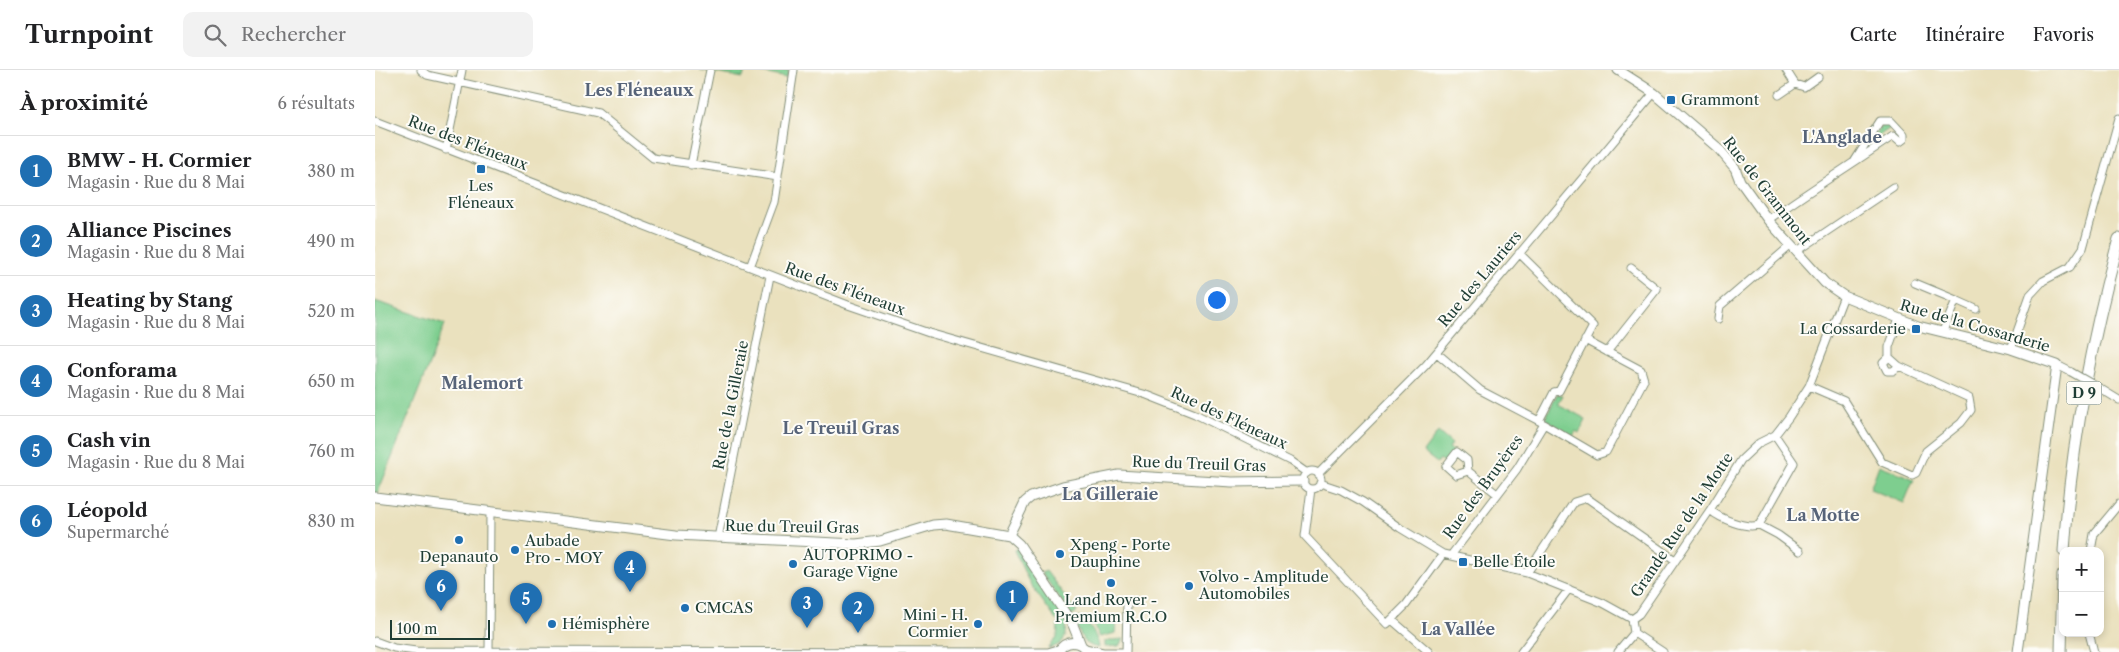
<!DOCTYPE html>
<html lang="fr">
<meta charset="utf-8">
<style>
body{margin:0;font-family:"Libre Caslon Text",serif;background:#f2f2f2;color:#202124}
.controls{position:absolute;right:15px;bottom:15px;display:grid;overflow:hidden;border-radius:10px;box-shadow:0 2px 8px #0003}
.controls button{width:45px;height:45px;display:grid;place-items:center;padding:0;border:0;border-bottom:1px solid #e0e0e0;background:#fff;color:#202124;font:25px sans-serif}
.scale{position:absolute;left:15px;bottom:12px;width:100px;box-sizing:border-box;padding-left:5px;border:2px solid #1f3d34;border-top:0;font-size:14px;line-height:18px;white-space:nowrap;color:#1f3d34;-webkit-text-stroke:4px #fdfcf7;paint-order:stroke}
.you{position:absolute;left:841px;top:229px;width:18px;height:18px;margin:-12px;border:4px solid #fff;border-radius:50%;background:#1a73e8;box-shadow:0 0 0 8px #1a73e833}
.badge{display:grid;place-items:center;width:32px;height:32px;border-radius:50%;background:#1f6fb2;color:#fff;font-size:16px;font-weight:700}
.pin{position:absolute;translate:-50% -41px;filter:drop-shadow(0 1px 2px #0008)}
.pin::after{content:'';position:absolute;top:26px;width:18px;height:15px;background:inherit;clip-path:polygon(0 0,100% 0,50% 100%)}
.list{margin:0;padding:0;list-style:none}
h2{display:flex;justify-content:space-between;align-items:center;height:65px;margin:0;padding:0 20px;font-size:21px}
h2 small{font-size:16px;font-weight:400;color:#757577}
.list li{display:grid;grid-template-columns:32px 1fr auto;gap:15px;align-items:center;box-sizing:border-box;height:70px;padding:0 20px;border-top:1px solid #e0e0e0}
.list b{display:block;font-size:19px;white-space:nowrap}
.list p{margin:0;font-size:16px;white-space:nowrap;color:#757577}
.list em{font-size:16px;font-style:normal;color:#757577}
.icon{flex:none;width:28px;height:28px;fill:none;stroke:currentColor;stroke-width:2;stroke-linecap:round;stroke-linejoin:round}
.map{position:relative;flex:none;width:1744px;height:582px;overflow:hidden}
header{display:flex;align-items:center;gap:30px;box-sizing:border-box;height:70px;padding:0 25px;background:#fff;border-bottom:1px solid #e0e0e0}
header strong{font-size:24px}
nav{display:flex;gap:28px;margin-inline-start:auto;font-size:18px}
.search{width:350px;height:45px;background:#f2f2f2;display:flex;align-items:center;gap:12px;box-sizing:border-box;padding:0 18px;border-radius:10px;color:#757577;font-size:19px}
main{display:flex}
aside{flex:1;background:#fff}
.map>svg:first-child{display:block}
</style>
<header>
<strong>Turnpoint</strong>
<div class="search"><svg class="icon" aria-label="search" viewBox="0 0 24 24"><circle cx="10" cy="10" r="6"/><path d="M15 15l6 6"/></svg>Rechercher</div>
<nav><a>Carte</a><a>Itinéraire</a><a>Favoris</a></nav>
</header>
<main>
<aside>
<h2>À proximité<small>6 résultats</small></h2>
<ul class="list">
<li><span class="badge">1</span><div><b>BMW - H. Cormier</b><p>Magasin · Rue du 8 Mai</p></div><em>380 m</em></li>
<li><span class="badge">2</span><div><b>Alliance Piscines</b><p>Magasin · Rue du 8 Mai</p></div><em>490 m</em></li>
<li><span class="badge">3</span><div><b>Heating by Stang</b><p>Magasin · Rue du 8 Mai</p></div><em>520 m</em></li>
<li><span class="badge">4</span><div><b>Conforama</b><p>Magasin · Rue du 8 Mai</p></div><em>650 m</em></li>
<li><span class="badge">5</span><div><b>Cash vin</b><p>Magasin · Rue du 8 Mai</p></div><em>760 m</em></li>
<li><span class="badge">6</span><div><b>Léopold</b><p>Supermarché</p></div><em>830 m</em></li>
</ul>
</aside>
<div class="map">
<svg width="1744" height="582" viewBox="0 0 1744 582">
<rect width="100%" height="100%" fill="#fdfcf7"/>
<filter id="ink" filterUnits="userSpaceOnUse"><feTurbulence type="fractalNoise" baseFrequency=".02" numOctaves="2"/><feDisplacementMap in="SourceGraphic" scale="10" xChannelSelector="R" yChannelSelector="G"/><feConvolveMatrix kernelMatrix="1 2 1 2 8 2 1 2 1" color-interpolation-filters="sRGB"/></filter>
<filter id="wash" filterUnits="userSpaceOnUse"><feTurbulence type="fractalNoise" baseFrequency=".0096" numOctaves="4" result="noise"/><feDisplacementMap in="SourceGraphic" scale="20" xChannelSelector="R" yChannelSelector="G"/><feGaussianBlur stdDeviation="1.12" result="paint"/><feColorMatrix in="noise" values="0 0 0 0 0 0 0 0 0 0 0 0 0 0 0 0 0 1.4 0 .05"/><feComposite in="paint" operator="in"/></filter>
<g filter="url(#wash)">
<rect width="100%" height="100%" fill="#eae1be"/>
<path fill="#7ece8f" stroke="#4e8662" d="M325 0H370L368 8Z
M374 0H414L412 8Z
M1512 53 1522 60 1520 61 1515 58 1495 72 1500 75 1494 79 1491 78 1507 54Z
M0 231 70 254 2 425H0Z
M1182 324 1188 325 1183 334 1211 349 1204 363 1201 361 1198 366 1170 349Z
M1063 362 1077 374 1074 378 1078 381 1069 392 1065 389 1062 393 1048 382Z
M1504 395 1539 409 1529 433 1495 419Z
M642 478 689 548 682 551 655 514 639 480Z
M671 501 702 542 696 545 667 503Z
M704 547C713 551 724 569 724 578 706 575 705 563 699 548Z
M714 548 741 549 740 563 725 567Z
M691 551C693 566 689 576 673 578L682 568 683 554Z
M748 569 744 576 730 577V571Z"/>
</g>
<g filter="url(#ink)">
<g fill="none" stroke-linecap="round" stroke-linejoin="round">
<defs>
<path id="minor" d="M46 0 52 5 223 43 278 88 403 107
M1411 0 1420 14 1429 17 1443 7
M1404 25 1420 14
M0 51 473 235 554 263 772 325 820 344 915 391 932 403
M71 80 87 0
M316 95 335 0
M1393 150C1434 121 1477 94 1518 66L1525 72 1529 69V65L1516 51H1505L1479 92
M1421 182 1518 117
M1144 183 1218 256 1184 321 1179 322 1164 351
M375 197 399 132 419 0
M1540 213 1581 230 1568 261
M1581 230 1601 239
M1343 249 1345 236 1415 176
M1636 279 1655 225 1668 211 1695 197 1708 178 1744 48
M1232 282 1282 219 1256 198
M1062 283 1105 320 1166 352
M1514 287 1508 293 1512 301H1518L1524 296
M1682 295 1696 302
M1434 316 1469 331 1507 392 1537 405 1541 403 1551 381 1586 353 1596 340 1594 328 1524 296 1514 287V277L1524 249
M1726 319 1744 330
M1093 401 1081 405 1071 396 1082 382 1092 390 1093 401 1122 424
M928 410a9 9 0 1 1 18 0a9 9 0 1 1-18 0Z
M943 404 1051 295 1279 23
M945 413 966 420 988 432 1025 458 1068 484 1152 503 1228 533 1257 549
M936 419 930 466 1012 554 1031 535 1068 484
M1335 440C1346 449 1370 459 1384 455L1419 393 1400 365
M1384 455 1403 465 1425 481
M343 468 395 206
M1716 481 1719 464 1744 434
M1077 484 1142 399 1169 354 1222 385 1231 382 1269 310 1266 300 1210 270
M1152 503 1199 432 1212 428 1300 490
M1257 549 1264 544 1335 440 1366 390 1384 373 1400 365 1414 347 1434 316 1469 226
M1257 549 1259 563 1288 582
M1017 550 1054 582
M1714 563 1719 582
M0 571 19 578 41 581 673 582 686 578
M710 578 728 582H751
M114 580 115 442
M751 582 752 533
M1146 582 1194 519
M1243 582 1259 563"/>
<path id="tertiary" d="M1243 0 1279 23 1343 78 1360 98 1365 111 1393 150 1450 213 1469 226 1543 256 1636 279 1682 295 1643 582
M0 427 301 465 481 474 505 471 558 455 571 454 634 465 644 474 698 555 706 575
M634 465 650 432 656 427 688 416 744 405 857 412 928 411
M683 582C691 569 705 570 712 582"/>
<path id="primary" d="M1689 481C1696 375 1716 271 1744 169
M1686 582 1688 505"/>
</defs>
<use href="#minor" stroke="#848f79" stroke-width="9"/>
<use href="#tertiary" stroke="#848f79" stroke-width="11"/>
<use href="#primary" stroke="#848f79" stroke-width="13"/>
<use href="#minor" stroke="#fff" stroke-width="7"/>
<use href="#tertiary" stroke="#fff" stroke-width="9"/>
<use href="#primary" stroke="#fff" stroke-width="11"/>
<defs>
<path id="minor-bridge" d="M1696 302 1726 319"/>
</defs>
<use href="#minor-bridge" stroke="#848f79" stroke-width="9" stroke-linecap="butt"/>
<use href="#minor-bridge" stroke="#fff" stroke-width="7"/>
</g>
</g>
<g fill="#1f6fb2" stroke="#fdfcf7" stroke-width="2">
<rect x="1291" y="25" width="10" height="10" rx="2.5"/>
<rect x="101" y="94" width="10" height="10" rx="2.5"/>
<rect x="1536" y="254" width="10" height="10" rx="2.5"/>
<circle cx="84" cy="470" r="5"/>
<circle cx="140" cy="480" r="5"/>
<circle cx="685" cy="484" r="5"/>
<rect x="1083" y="487" width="10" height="10" rx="2.5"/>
<circle cx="418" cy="494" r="5"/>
<circle cx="736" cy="513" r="5"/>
<circle cx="814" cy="516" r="5"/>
<circle cx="310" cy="538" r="5"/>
<circle cx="177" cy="554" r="5"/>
<circle cx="603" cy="554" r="5"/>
</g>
<g text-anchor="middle" stroke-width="4" stroke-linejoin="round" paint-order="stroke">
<rect fill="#fdfcf7" stroke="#62766e" stroke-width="1" x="1691.5" y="311.5" width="35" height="23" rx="4"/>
<g font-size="14" font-weight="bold" fill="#1f3d34">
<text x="1709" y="328">D 9</text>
</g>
<g font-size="15" fill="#1f3d34" stroke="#fdfcf7" text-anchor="start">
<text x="1306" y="35">Grammont</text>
<text x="106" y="121" text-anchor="middle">Les<tspan x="106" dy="17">Fléneaux</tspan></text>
<text x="1531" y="264" text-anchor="end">La Cossarderie</text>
<text x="150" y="476">Aubade<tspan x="150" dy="17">Pro - MOY</tspan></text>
<text x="695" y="480">Xpeng - Porte<tspan x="695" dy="17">Dauphine</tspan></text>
<text x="428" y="490">AUTOPRIMO -<tspan x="428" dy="17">Garage Vigne</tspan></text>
<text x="84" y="492" text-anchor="middle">Depanauto</text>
<text x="1098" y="497">Belle Étoile</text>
<text x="824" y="512">Volvo - Amplitude<tspan x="824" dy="17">Automobiles</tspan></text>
<text x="736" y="535" text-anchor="middle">Land Rover -<tspan x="736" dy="17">Premium R.C.O</tspan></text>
<text x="320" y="543">CMCAS</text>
<text x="593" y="550" text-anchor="end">Mini - H.<tspan x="593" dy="17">Cormier</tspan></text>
<text x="187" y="559">Hémisphère</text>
</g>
<g font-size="15" fill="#1f3d34" stroke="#fdfcf7">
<text transform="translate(93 73) rotate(21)" y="5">Rue des Fléneaux</text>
<text transform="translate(1392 121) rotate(52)" y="5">Rue de Grammont</text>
<text transform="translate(1105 209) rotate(-50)" y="5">Rue des Lauriers</text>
<text transform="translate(470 219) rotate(20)" y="5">Rue des Fléneaux</text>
<text transform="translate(1600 256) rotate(16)" y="5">Rue de la Cossarderie</text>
<text transform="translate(356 335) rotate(-79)" y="5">Rue de la Gilleraie</text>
<text transform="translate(854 348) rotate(25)" y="5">Rue des Fléneaux</text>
<text transform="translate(824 394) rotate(2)" y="5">Rue du Treuil Gras</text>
<text transform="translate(1108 417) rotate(-54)" y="5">Rue des Bruyères</text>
<text transform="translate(1307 455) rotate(-56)" y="5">Grande Rue de la Motte</text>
<text transform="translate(417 457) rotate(1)" y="5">Rue du Treuil Gras</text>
</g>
<g font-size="16" font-weight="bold" fill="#576479" stroke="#fdfcf7">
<text x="264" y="26">Les Fléneaux</text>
<text x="1467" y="73">L'Anglade</text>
<text x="107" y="319">Malemort</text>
<text x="466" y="364">Le Treuil Gras</text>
<text x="735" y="430">La Gilleraie</text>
<text x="1448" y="451">La Motte</text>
<text x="1083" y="565">La Vallée</text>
</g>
</g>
</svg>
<div class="controls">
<button>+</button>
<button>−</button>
</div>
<div class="scale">100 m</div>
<div class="you"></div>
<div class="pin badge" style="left:637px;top:552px">1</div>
<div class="pin badge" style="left:483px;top:563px">2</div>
<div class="pin badge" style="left:432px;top:558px">3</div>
<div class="pin badge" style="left:255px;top:522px">4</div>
<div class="pin badge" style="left:151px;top:554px">5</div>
<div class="pin badge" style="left:66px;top:541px">6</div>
</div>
</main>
